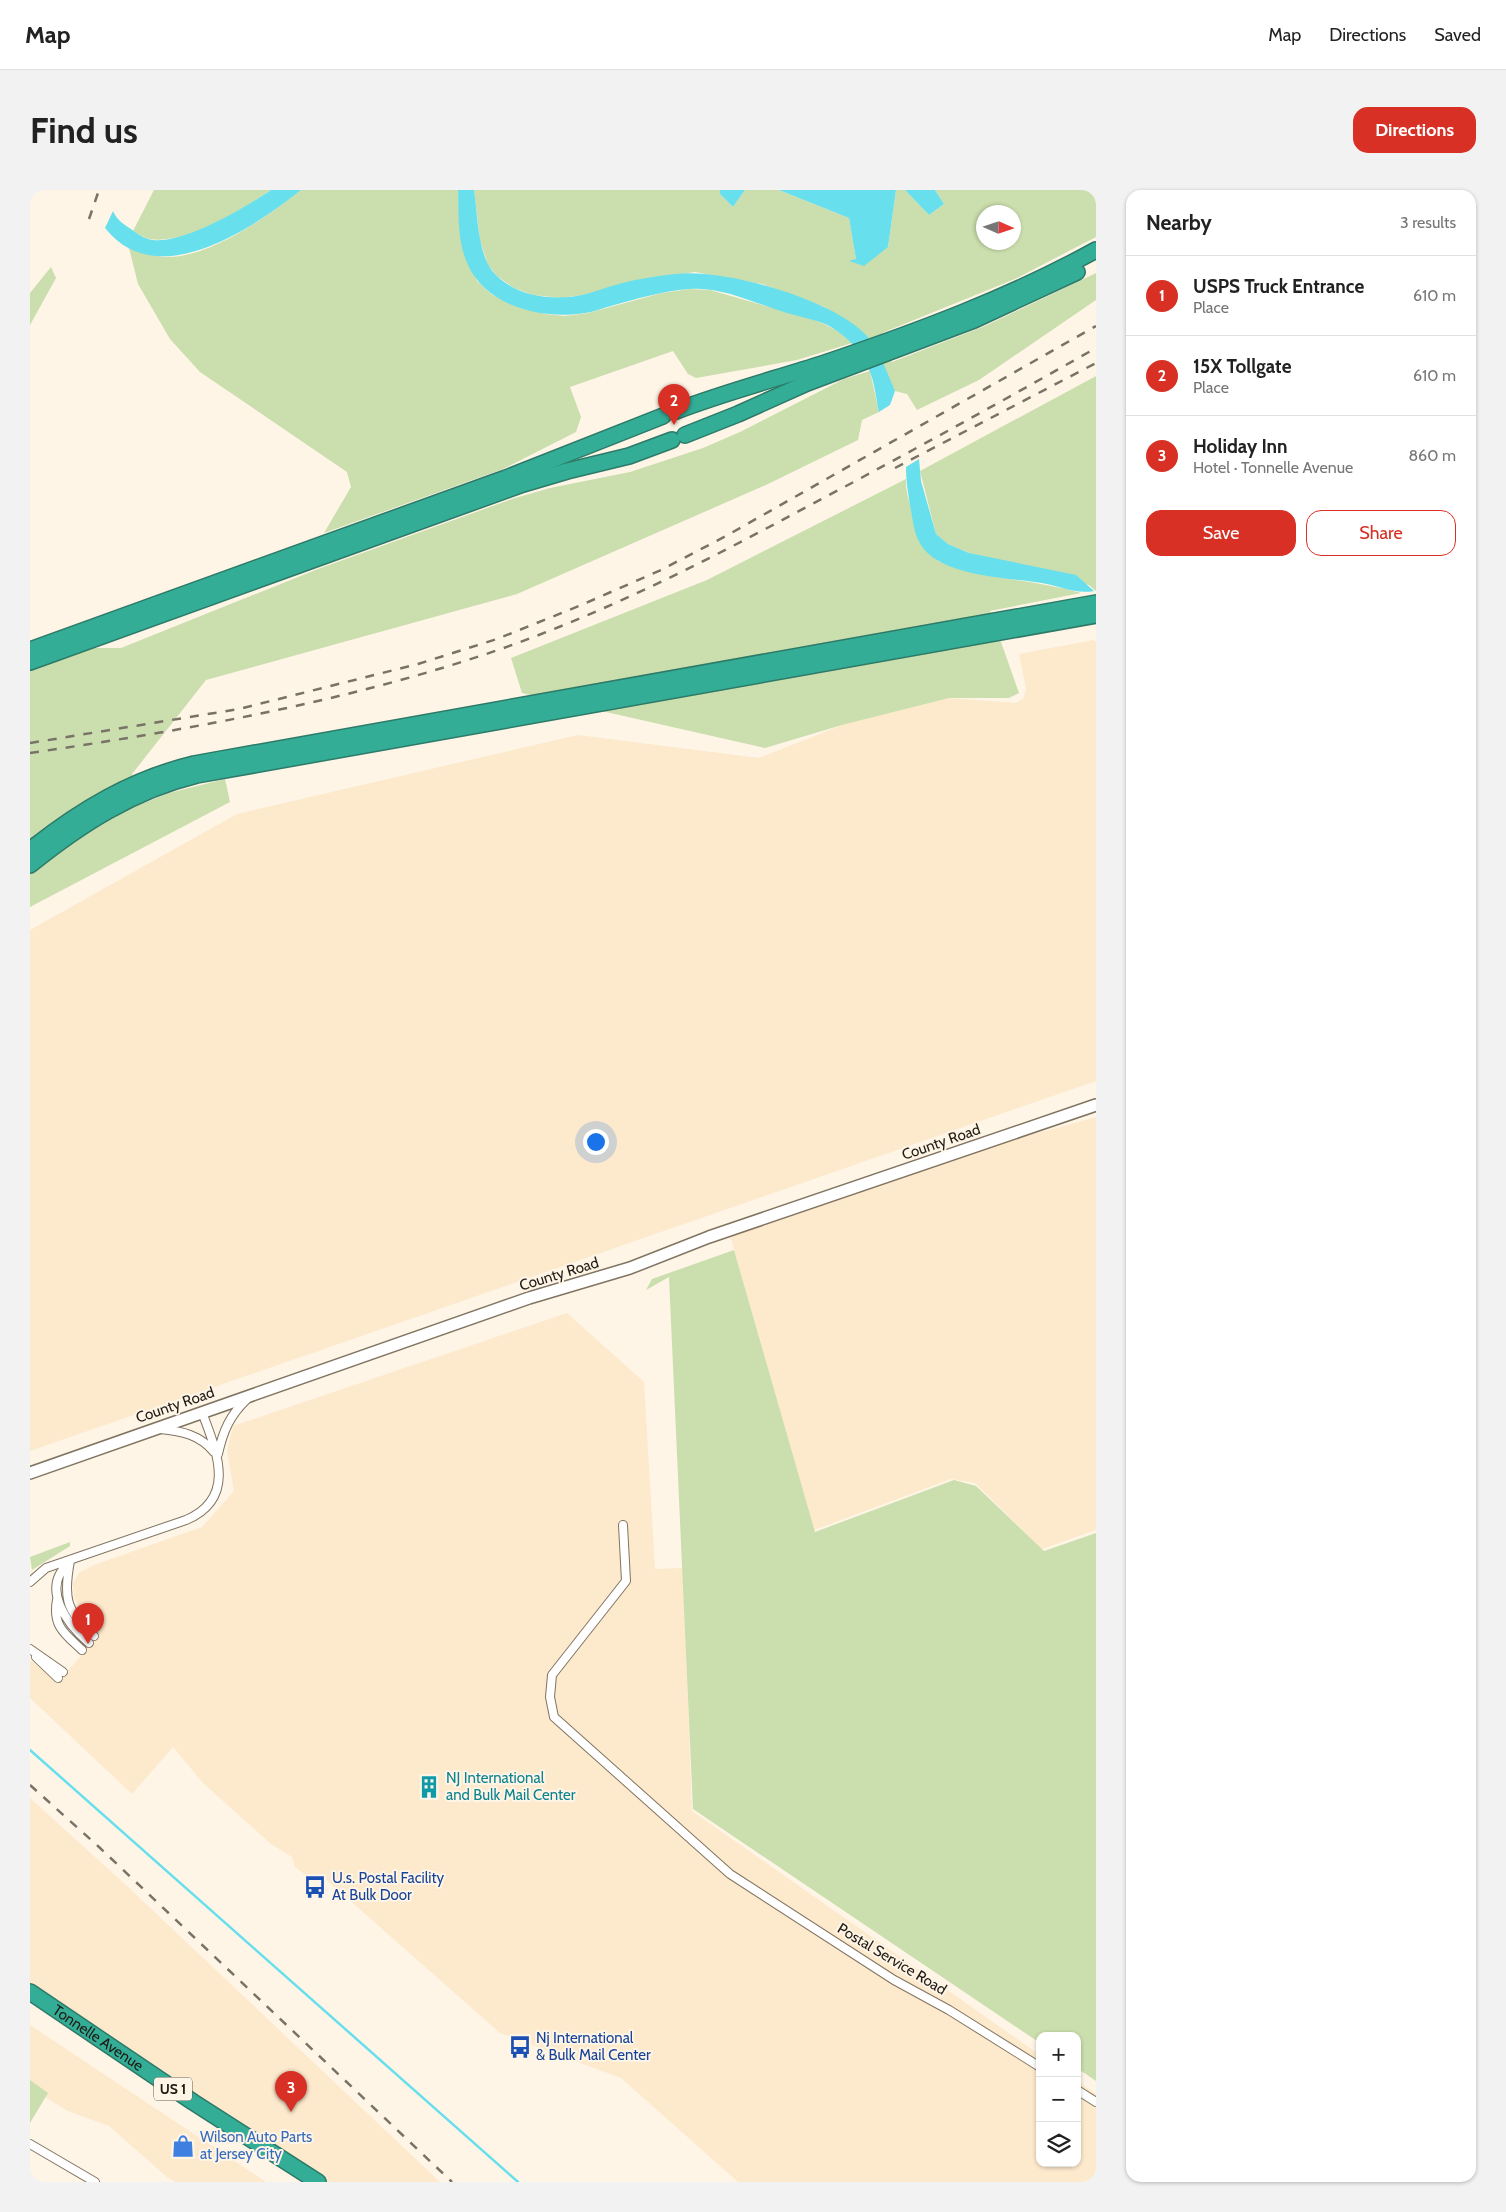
<!DOCTYPE html>
<meta charset="utf-8">
<style>
body{margin:0;font-family:Cabin,sans-serif;background:#f2f2f2;color:#222}
.controls{position:absolute;right:15px;bottom:15px;display:grid;overflow:hidden;border-radius:10px;box-shadow:0 1px 4px #0004}
.controls button{width:45px;height:45px;display:grid;place-items:center;padding:0;border:0;border-bottom:1px solid #e0e0e0;background:#fff;color:#222;font:25px sans-serif}
.compass{position:absolute;left:946px;top:15px;width:45px;height:45px;border-radius:50%;background:#fff;box-shadow:0 1px 4px #0004;rotate:93deg}
.you{position:absolute;left:565px;top:951px;width:18px;height:18px;margin:-12px;border:4px solid #fff;border-radius:50%;background:#1a73e8;box-shadow:0 0 0 8px #1a73e833}
.badge{display:grid;place-items:center;width:32px;height:32px;border-radius:50%;background:#d93025;color:#fff;font-size:16px;font-weight:700}
.pin{position:absolute;translate:-50% -41px;filter:drop-shadow(0 1px 2px #0008)}
.pin::after{content:'';position:absolute;top:26px;width:18px;height:15px;background:inherit;clip-path:polygon(0 0,100% 0,50% 100%)}
.list{margin:0;padding:0;list-style:none}
h2{display:flex;justify-content:space-between;align-items:center;height:65px;margin:0;padding:0 20px;font-size:21px}
h2 small{font-size:16px;font-weight:400;color:#767676}
.list li{display:grid;grid-template-columns:32px 1fr auto;gap:15px;align-items:center;box-sizing:border-box;height:80px;padding:0 20px;border-top:1px solid #e0e0e0}
.list b{display:block;font-size:19px;white-space:nowrap}
.list p{margin:0;font-size:16px;white-space:nowrap;color:#767676}
.list em{font-size:16px;font-style:normal;color:#767676}
.actions{display:flex;gap:10px;padding:15px 20px}
.actions a{flex:1;padding:11px 0;border:1px solid #d93025;border-radius:15px;text-align:center;font-size:18px;color:#d93025}
.actions .main{background:#d93025;color:#fff}
.icon{flex:none;width:28px;height:28px;fill:none;stroke:currentColor;stroke-width:2;stroke-linecap:round;stroke-linejoin:round}
.map{position:relative;flex:none;width:1066px;height:1992px;overflow:hidden;border-radius:15px}
header{display:flex;align-items:center;gap:30px;box-sizing:border-box;height:70px;padding:0 25px;background:#fff;border-bottom:1px solid #e0e0e0}
header strong{font-size:24px}
nav{display:flex;gap:28px;margin-inline-start:auto;font-size:18px}
.intro{display:flex;align-items:center;justify-content:space-between;box-sizing:border-box;height:120px;padding:0 30px}
h1{margin:0;font-size:35px}
.button{padding:12px 22px;border-radius:15px;background:#d93025;color:#fff;font-size:18px;font-weight:700}
main{display:flex;gap:30px;padding:0 30px}
aside{flex:1;background:#fff;border-radius:15px;box-shadow:0 1px 4px #0004}
.map>svg:first-child{display:block}
</style>
<header>
<strong>Map</strong>
<nav><a>Map</a><a>Directions</a><a>Saved</a></nav>
</header>
<div class="intro"><h1>Find us</h1><a class="button">Directions</a></div>
<main>
<div class="map">
<svg width="1066" height="1992" viewBox="0 0 1066 1992">
<rect width="100%" height="100%" fill="#fef5e7"/>
<path fill="#fde9cc" d="M1064 450 1066 453V891L0 1261V740L207 624 548 545 729 568 812 535 919 508 986 513 993 509 996 499 989 464Z
M1066 927V1340L1012 1359 945 1293 921 1289 784 1340 700 1045 972 953Z
M537 1123 614 1192 625 1379 653 1378 662 1621 1010 1865V1973H1047V1891L1066 1904V1992H708L591 1888 470 1843 291 1685 285 1692 265 1677 262 1667 241 1654 173 1593 143 1557 102 1604 0 1508V1470L28 1492 68 1446 55 1433 44 1406 43 1393 49 1383 64 1375 172 1337 204 1301 197 1261 203 1236Z
M0 1608 97 1696 410 1992H296L0 1796Z
M0 1835 236 1992H145L137 1987 79 1936 38 1921 0 1898Z"/>
<path fill="#cbdead" fill-rule="evenodd" d="M124 0H241C211 20 157 55 120 49 114 48 108 44 103 41Z
M271 0H428L431 50 447 91 461 104 478 113 515 124 535 126 558 123 632 103 660 99 680 100 788 131 808 141 822 153 767 170 666 188 658 184 643 161 540 197 551 227 546 242 473 279 294 343 321 297 317 282 170 182 140 149 108 94 99 58C111 62 122 66 135 67 179 69 238 26 271 0Z
M444 0H690V4L703 17 715 0H749L819 28 826 69 820 71 858 57 866 0H875L899 25 914 14 905 0H1066V47L985 89 852 143 862 172 955 136 1066 83V110L949 190 887 220 877 204 865 201 838 147 794 117 732 94 665 82 615 89 553 105 531 108 503 105 484 98 467 86 458 75 450 50ZM954 22H984V52H954Z
M21 77 26 88 0 135V103Z
M840 181 849 222 832 230 828 250 738 294 487 404 176 490 102 584 114 613 139 603 195 589 200 612 0 717V458H91L288 379 482 309 520 298 600 282 673 258 710 242 814 189Z
M1066 186V401L1059 395 939 363 918 354 906 344 890 281Z
M876 289C875 317 895 346 908 371 954 390 1003 389 1051 403L960 421 989 503 979 508H919L812 535 735 558 492 503 481 468 677 390Z
M704 1060 785 1342 924 1290 946 1296 1014 1361 1066 1343V1891L1047 1878V1846H1010V1853L663 1619 639 1087 616 1100 622 1089Z
M40 1352V1356L2 1380 0 1367Z
M0 1890 18 1903 0 1933Z"/>
<path fill="#67dfed" d="M241 0H271C222 39 127 104 75 38L83 21C87 30 93 34 101 39 106 43 112 47 118 49 148 58 216 17 241 0Z
M428 0H444C448 25 447 68 467 86 489 107 524 111 552 105 565 102 577 97 589 94 607 89 626 86 645 84 693 78 805 109 838 147 849 160 858 185 865 201L860 215 849 222C846 209 845 194 840 182 831 159 810 138 787 131 777 128 767 126 757 123 726 114 692 96 659 99 632 101 606 109 581 116 573 118 564 122 555 123 513 130 457 117 438 75 427 52 429 25 428 0Z
M690 0H715L703 17 690 4Z
M749 0H866L858 57 834 76 819 71 826 69 819 28Z
M875 0H905L914 14 899 25Z
M889 269 891 291 906 344 918 354 939 363 1046 385 1064 401C1044 405 1026 394 1005 392 974 388 909 385 891 355 883 342 883 329 880 315 878 302 876 291 876 277Z"/>
<g fill="none" stroke-linecap="round" stroke-linejoin="round">
<path stroke="#67dfed" stroke-width="2.5" d="M0 1560 488 1992"/>
<defs>
<path id="street" d="M130 1239C152 1241 170 1245 184 1262
M188 1264C193 1241 200 1225 217 1209
M593 1335 596 1391 522 1485 520 1507 524 1527 700 1684 864 1790 919 1820 1010 1877
M40 1371C33 1408 36 1421 64 1446
M39 1373C10 1398 37 1434 59 1453
M0 1392 16 1378 156 1330C208 1308 186 1260 172 1222
M27 1410C22 1436 35 1444 52 1460
M0 1459 33 1482
M6 1467 28 1488
M1047 1900 1066 1912
M0 1954 65 1992"/>
<path id="secondary" d="M0 1283 499 1108 600 1078 679 1047 1066 915"/>
<g id="highway">
<path d="M646 221C695 202 746 189 795 173 886 142 981 107 1066 60"/>
<path d="M655 245 708 224 777 193 944 130 1047 82"/>
<path d="M0 460 476 288 633 226"/>
<path d="M0 472 493 294 537 281 599 266 642 250"/>
<path d="M0 660C50 620 102 589 164 574L1066 413"/>
<path d="M0 675C51 634 102 601 167 585L1066 425"/>
<path id="s1" d="M0 1802 163 1912 288 1992"/>
</g>
</defs>
<use href="#street" stroke="#817460" stroke-width="10"/>
<use href="#secondary" stroke="#817460" stroke-width="14"/>
<use href="#highway" stroke="#2d7a68" stroke-width="18"/>
<use href="#street" stroke="#fff" stroke-width="8"/>
<use href="#secondary" stroke="#fff" stroke-width="11"/>
<use href="#highway" stroke="#34ad96" stroke-width="15"/>
<path stroke="#787267" stroke-width="2.5" stroke-dasharray="9 9" stroke-linecap="butt" d="M59 29 69 0
M865 278 1066 173
M0 553 209 519 388 474 467 449 549 416 631 380 696 346 1066 136
M0 563C158 540 316 512 468 460 571 424 671 374 767 322 868 269 967 214 1066 158
M0 1595 69 1657 422 1992"/>
</g>
<defs>
<symbol id="building-bare" viewBox="-9 -9 18 18"><path d="M-4-6H4V6H1V3H-1V6H-4ZM-2.5-4.3h1.7v1.8h-1.7ZM.8-4.3h1.7v1.8H.8ZM-2.5-1h1.7V.8h-1.7ZM.8-1h1.7V.8H.8Z" fill="#0f9aa8" stroke="#fef5e7" stroke-width="2.5" paint-order="stroke"/></symbol>
<symbol id="bus-bare" viewBox="-9 -9 18 18"><path d="M-5-6H5V4H4V6H2V4H-2V6H-4V4H-5ZM-3.5-4V0h7V-4ZM-3.5 1.2v1.5H-2V1.2ZM2 1.2v1.5H3.5V1.2Z" fill="#1a4fb4" stroke="#fef5e7" stroke-width="2.5" paint-order="stroke"/></symbol>
<symbol id="shop-bare" viewBox="-9 -9 18 18"><path d="M-5-2.5h2.3a2.7 3.5 0 0 1 5.4 0H5L5.5 6h-11ZM-1.5-2.5h3a1.5 2.3 0 0 0-3 0Z" fill="#3f7fe0" stroke="#fef5e7" stroke-width="2.5" paint-order="stroke"/></symbol>
</defs>
<g fill-rule="evenodd">
<use href="#building-bare" x="383" y="1581" width="32" height="32"/>
<use href="#bus-bare" x="269" y="1681" width="32" height="32"/>
<use href="#bus-bare" x="474" y="1841" width="32" height="32"/>
<use href="#shop-bare" x="137" y="1940" width="32" height="32"/>
</g>
<g text-anchor="middle" stroke-width="4" stroke-linejoin="round" paint-order="stroke">
<rect fill="#fef5e7" stroke="#635c53" stroke-width="1" x="124" y="1887.5" width="38" height="23" rx="4"/>
<g font-size="14" font-weight="bold" fill="#201b13">
<text x="143" y="1904">US 1</text>
</g>
<g font-size="15" fill="#201b13" stroke="#fef5e7">
<text transform="translate(911 952) rotate(-19)" y="5">County Road</text>
<text transform="translate(529 1084) rotate(-17)" y="5">County Road</text>
<text transform="translate(145 1215) rotate(-19)" y="5">County Road</text>
<text transform="translate(862 1769) rotate(31)" y="5">Postal Service Road</text>
<text dy="5" stroke="none"><textPath href="#s1" startOffset="82">Tonnelle Avenue</textPath></text>
</g>
<g font-size="15" fill="#0d838f" stroke="#fef5e7" text-anchor="start">
<text x="416" y="1593">NJ International<tspan x="416" dy="17">and Bulk Mail Center</tspan></text>
</g>
<g font-size="15" fill="#164399" stroke="#fef5e7" text-anchor="start">
<text x="302" y="1693">U.s. Postal Facility<tspan x="302" dy="17">At Bulk Door</tspan></text>
<text x="506" y="1853">Nj International<tspan x="506" dy="17">&amp; Bulk Mail Center</tspan></text>
</g>
<g font-size="15" fill="#366cbe" stroke="#fef5e7" text-anchor="start">
<text x="170" y="1952">Wilson Auto Parts<tspan x="170" dy="17">at Jersey City</tspan></text>
</g>
</g>
</svg>
<div class="controls">
<button>+</button>
<button>−</button>
<button><svg class="icon" aria-label="layers" viewBox="0 0 24 24"><path d="M12 4l9 5-9 5-9-5zM3 14l9 5 9-5"/></svg></button>
</div>
<svg class="compass" viewBox="-18 -18 36 36"><path d="M0-13l5 13h-10z" fill="#e53935"/><path d="M0 13l5-13h-10z" fill="#767676"/></svg>
<div class="you"></div>
<div class="pin badge" style="left:58px;top:1454px">1</div>
<div class="pin badge" style="left:644px;top:235px">2</div>
<div class="pin badge" style="left:261px;top:1922px">3</div>
</div>
<aside>
<h2>Nearby<small>3 results</small></h2>
<ul class="list">
<li><span class="badge">1</span><div><b>USPS Truck Entrance</b><p>Place</p></div><em>610 m</em></li>
<li><span class="badge">2</span><div><b>15X Tollgate</b><p>Place</p></div><em>610 m</em></li>
<li><span class="badge">3</span><div><b>Holiday Inn</b><p>Hotel · Tonnelle Avenue</p></div><em>860 m</em></li>
</ul>
<div class="actions"><a class="main">Save</a><a>Share</a></div>
</aside>
</main>
